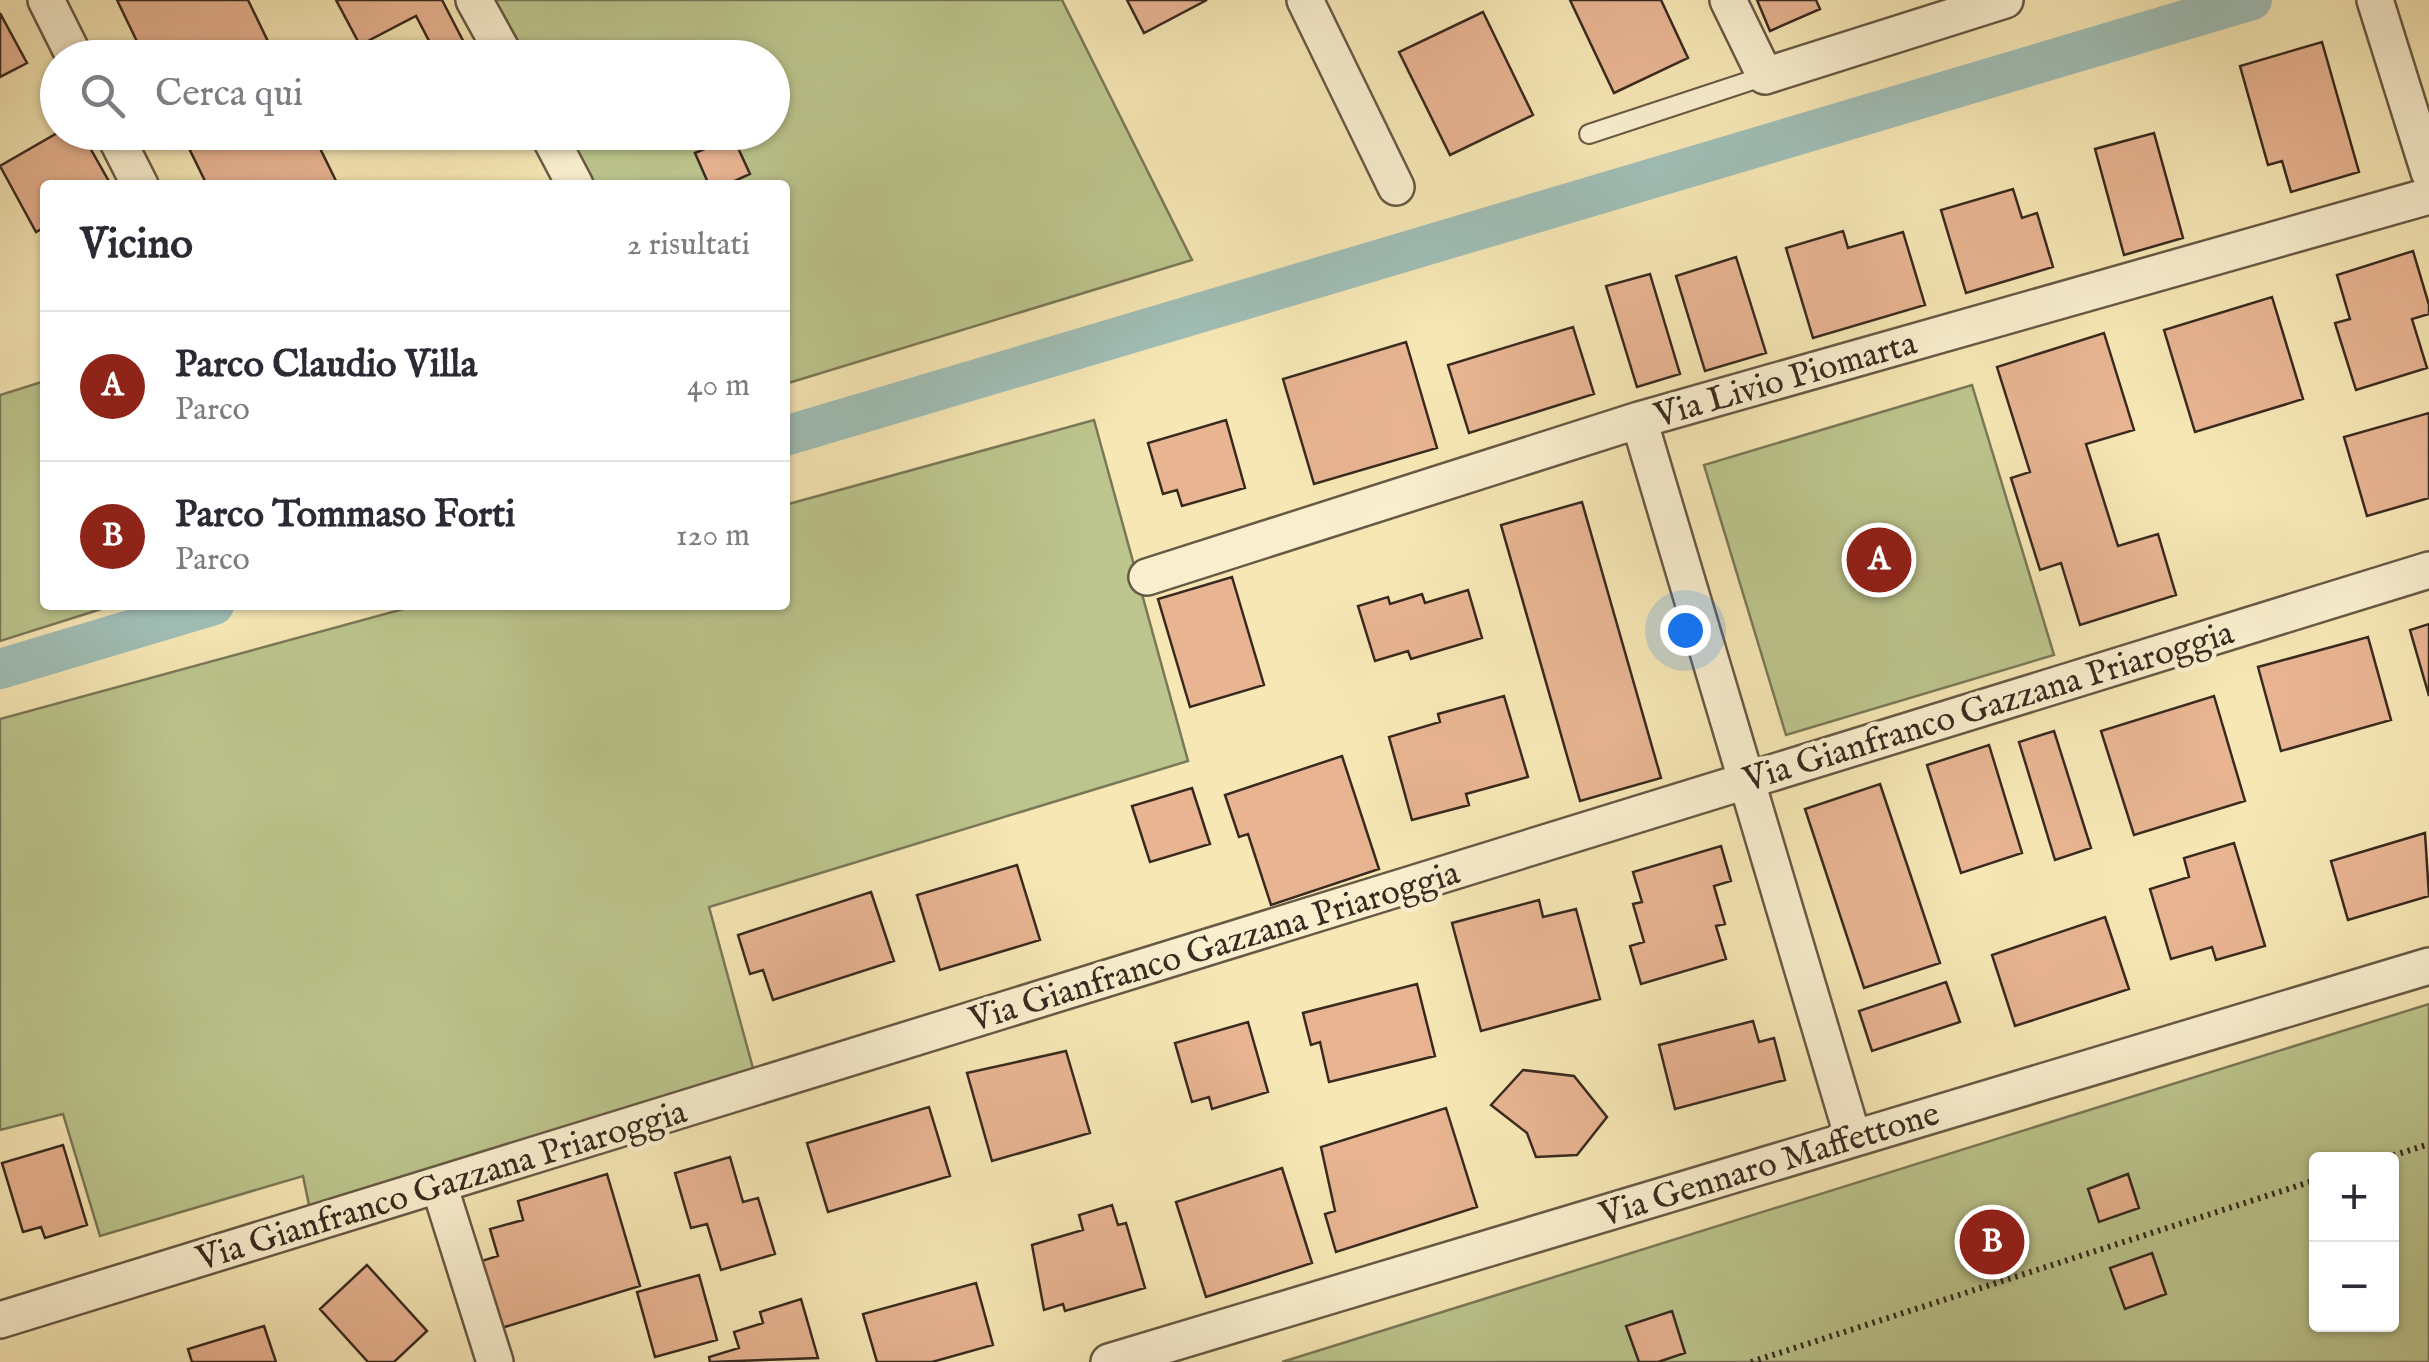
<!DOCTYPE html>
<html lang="it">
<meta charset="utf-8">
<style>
body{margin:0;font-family:"IM FELL English",serif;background:#f2f2f3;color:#2b2b33}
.controls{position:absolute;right:30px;bottom:30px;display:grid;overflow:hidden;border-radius:10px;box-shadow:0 2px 8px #0004}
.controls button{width:90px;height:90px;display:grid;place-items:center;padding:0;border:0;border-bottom:2px solid #e1e1e2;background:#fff;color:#2b2b33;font:50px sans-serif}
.you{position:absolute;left:1685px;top:630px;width:35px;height:35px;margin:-25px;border:8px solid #fff;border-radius:50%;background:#1a73e8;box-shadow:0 0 0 15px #1a73e833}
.badge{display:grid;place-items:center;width:65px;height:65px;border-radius:50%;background:#8f2418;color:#fff;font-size:32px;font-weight:700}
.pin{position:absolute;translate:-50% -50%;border:5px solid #fff;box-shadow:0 2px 10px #0006}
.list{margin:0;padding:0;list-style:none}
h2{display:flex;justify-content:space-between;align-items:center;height:130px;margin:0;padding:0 40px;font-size:42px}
h2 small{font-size:32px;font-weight:400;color:#7c7c81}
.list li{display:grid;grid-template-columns:65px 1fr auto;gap:30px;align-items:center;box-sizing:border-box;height:150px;padding:0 40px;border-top:2px solid #e1e1e2}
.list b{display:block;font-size:38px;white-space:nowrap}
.list p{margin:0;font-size:32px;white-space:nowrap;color:#7c7c81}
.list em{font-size:32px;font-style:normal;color:#7c7c81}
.icon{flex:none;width:55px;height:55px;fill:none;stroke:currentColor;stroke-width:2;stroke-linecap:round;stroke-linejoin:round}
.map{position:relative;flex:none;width:2429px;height:1362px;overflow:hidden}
.search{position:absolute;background:#fff;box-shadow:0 2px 8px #0004;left:40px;top:40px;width:750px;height:110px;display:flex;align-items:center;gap:25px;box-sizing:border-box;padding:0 35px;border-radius:55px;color:#7c7c81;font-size:38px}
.panel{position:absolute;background:#fff;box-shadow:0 2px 8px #0004;left:40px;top:180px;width:750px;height:430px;border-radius:10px}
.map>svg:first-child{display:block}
</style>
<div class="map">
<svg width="2429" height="1362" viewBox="0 0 2429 1362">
<rect width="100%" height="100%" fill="#f6e7b5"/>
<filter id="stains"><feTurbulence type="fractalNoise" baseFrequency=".002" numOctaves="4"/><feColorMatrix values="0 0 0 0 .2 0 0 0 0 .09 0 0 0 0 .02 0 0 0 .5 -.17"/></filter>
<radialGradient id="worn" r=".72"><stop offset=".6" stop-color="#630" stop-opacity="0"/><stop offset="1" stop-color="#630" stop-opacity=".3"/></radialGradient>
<path fill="#bcc58d" stroke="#7a7856" stroke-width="2.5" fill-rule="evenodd" d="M495 0H1062L1192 260 785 384V185H585L565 133 772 132V58L527 57Z
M45 381V605H114L0 641V395Z
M1972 385 2054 655 1786 735 1704 465Z
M1094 420 1188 761 709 907 754 1072 310 1210 303 1176 100 1236 63 1114 0 1130V719L418 605H785V505Z
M2429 1004V1362H1282ZM2316 1160H2392V1324H2316Z"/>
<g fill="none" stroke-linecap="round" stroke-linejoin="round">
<path stroke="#a0beb6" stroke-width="40" d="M785 436 2252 0
M0 669 214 605"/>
</g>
<path fill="#e8b492" stroke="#392a1f" stroke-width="2.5" d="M117 0H248L276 58H145Z
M336 0H442L472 58H438L416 16 360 45Z
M1127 0H1207L1144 33Z
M1570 0H1661L1688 58 1614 93Z
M1757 0H1816L1820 9 1770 31Z
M1483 12 1533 115 1450 155 1399 52Z
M0 13 27 63 0 77Z
M2322 42 2359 172 2291 192 2282 161 2268 165 2240 66Z
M59 132H81L111 185H45V227L36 232 0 166Z
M181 132H312L338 185H207Z
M2154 133 2183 238 2124 255 2095 149Z
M733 137 750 174 726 185H709L695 153Z
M2013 189 2022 218 2037 213 2053 267 1966 293 1941 210Z
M1843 231 1848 248 1903 232 1925 305 1813 338 1786 248Z
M2413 251 2429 305V314L2412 319 2427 368 2356 390 2335 323 2350 319 2337 275Z
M1736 257 1766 353 1705 371 1676 276Z
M1650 274 1680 374 1637 387 1606 286Z
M2272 297 2303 399 2195 432 2164 330Z
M1573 327 1594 394 1469 433 1448 365Z
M2104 333 2134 430 2086 444 2118 546 2158 534 2176 595 2080 625 2061 563 2040 570 2011 478 2030 472 1997 367Z
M1406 342 1437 448 1314 484 1283 379Z
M2429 413V498L2367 516 2344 437Z
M1226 420 1245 488 1182 506 1177 490 1163 494 1148 443Z
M1582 502 1661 778 1580 801 1501 525Z
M1232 577 1264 685 1190 707 1158 599Z
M1468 590 1482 638 1411 659 1408 651 1375 661 1358 606 1388 597 1390 604 1422 594 1425 603Z
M2429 624V696L2410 630Z
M2368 637 2391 720 2281 751 2258 667Z
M1504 696 1528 777 1466 794 1469 805 1412 820 1389 737 1440 722 1438 714Z
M2214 696 2245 801 2134 835 2101 731Z
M2054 731 2091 848 2055 860 2019 742Z
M1989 745 2022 853 1961 873 1927 765Z
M1342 756 1379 869 1271 905 1248 834 1239 837 1225 795Z
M1880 784 1940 963 1864 988 1805 809Z
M1192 788 1210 844 1150 862 1132 806Z
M2425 833 2429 896 2348 920 2331 861Z
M2234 843 2265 946 2216 960 2212 947 2171 959 2150 889 2189 877 2184 858Z
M1721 846 1731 881 1714 886 1725 924 1716 926 1726 959 1641 984 1630 946 1644 942 1633 904 1642 902 1633 872Z
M1017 865 1040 940 940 970 917 895Z
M871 892 894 961 773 1000 763 970 750 974 738 935Z
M1539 900 1543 917 1576 909 1600 999 1481 1031 1452 923Z
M2105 917 2129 989 2015 1026 1992 955Z
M1946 982 1960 1022 1872 1051 1859 1011Z
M1417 984 1435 1056 1329 1082 1320 1042 1311 1045 1303 1013Z
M1753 1021 1759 1042 1774 1038 1785 1080 1675 1109 1659 1045Z
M1248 1022 1268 1092 1212 1109 1209 1097 1192 1102 1175 1043Z
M1066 1051 1090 1133 992 1161 967 1073Z
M1523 1070 1574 1076 1607 1117 1577 1155 1536 1157 1527 1133 1491 1105Z
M929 1107 950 1176 828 1212 807 1143Z
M1446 1108 1477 1207 1336 1252 1325 1214 1335 1211 1321 1147Z
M63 1145 87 1225 45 1238 41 1227 23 1232 2 1163Z
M730 1157 743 1202 758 1198 775 1254 721 1270 707 1224 691 1228 675 1173Z
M1282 1168 1312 1263 1206 1297 1176 1202Z
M607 1174 640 1286 498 1329 478 1262 498 1256 490 1229 523 1220 518 1201Z
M2128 1174 2139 1208 2099 1222 2088 1189Z
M1112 1205 1118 1225 1126 1223 1145 1288 1065 1311 1063 1304 1044 1310 1032 1245 1083 1230 1079 1215Z
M2152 1253 2166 1294 2125 1309 2110 1268Z
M367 1265 427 1331 394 1362H368L320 1309Z
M699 1275 717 1340 655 1357 637 1292Z
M976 1283 993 1345 932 1362H877L863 1314Z
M801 1299 818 1358 710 1362 709 1357 739 1348 734 1332 763 1323 760 1312Z
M1672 1311 1685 1353 1658 1362H1639L1626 1326Z
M264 1326 276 1362H192L188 1349Z"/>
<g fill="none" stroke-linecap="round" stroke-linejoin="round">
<defs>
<path id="lane" d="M1589 134 1765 76"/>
<path id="street" d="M46 0 75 58
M474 0 506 58
M1305 0 1396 187
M1728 0 1765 76 2005 0
M2375 0 2429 172
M113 132 140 185
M547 132 575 185
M1639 420 1853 1138
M1147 577 1639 420 2429 196
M439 1185 495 1362
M0 1320 2429 570
M1109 1362 2429 966"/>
</defs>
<use href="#lane" stroke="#685944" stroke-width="22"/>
<use href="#street" stroke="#685944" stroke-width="40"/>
<path stroke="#392a1f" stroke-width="6" stroke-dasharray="2.5 5" stroke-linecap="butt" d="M2379 1160 2429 1144
M1751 1362 2316 1180"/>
<use href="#lane" stroke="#f9efcf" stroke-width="18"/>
<use href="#street" stroke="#f9efcf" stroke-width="35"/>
</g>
<g text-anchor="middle" stroke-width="9" stroke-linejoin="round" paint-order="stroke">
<g font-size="35" fill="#392a1f" stroke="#f9efcf">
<text transform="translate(1785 378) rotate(-16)" y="12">Via Livio Piomarta</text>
<text transform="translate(1988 705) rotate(-17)" y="12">Via Gianfranco Gazzana Priaroggia</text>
<text transform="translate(1214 945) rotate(-17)" y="12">Via Gianfranco Gazzana Priaroggia</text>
<text transform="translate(1769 1163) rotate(-17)" y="12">Via Gennaro Maffettone</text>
<text transform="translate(441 1184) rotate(-17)" y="12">Via Gianfranco Gazzana Priaroggia</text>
</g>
</g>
<rect width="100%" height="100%" filter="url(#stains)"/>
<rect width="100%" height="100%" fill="url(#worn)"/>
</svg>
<div class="controls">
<button>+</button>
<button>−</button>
</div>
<div class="you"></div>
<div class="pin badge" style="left:1879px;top:560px">A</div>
<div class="pin badge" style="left:1992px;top:1242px">B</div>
<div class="search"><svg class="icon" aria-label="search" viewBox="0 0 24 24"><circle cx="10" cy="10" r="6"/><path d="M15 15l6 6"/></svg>Cerca qui</div>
<section class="panel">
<h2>Vicino<small>2 risultati</small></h2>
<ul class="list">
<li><span class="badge">A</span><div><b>Parco Claudio Villa</b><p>Parco</p></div><em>40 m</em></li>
<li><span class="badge">B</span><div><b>Parco Tommaso Forti</b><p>Parco</p></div><em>120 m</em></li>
</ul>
</section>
</div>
